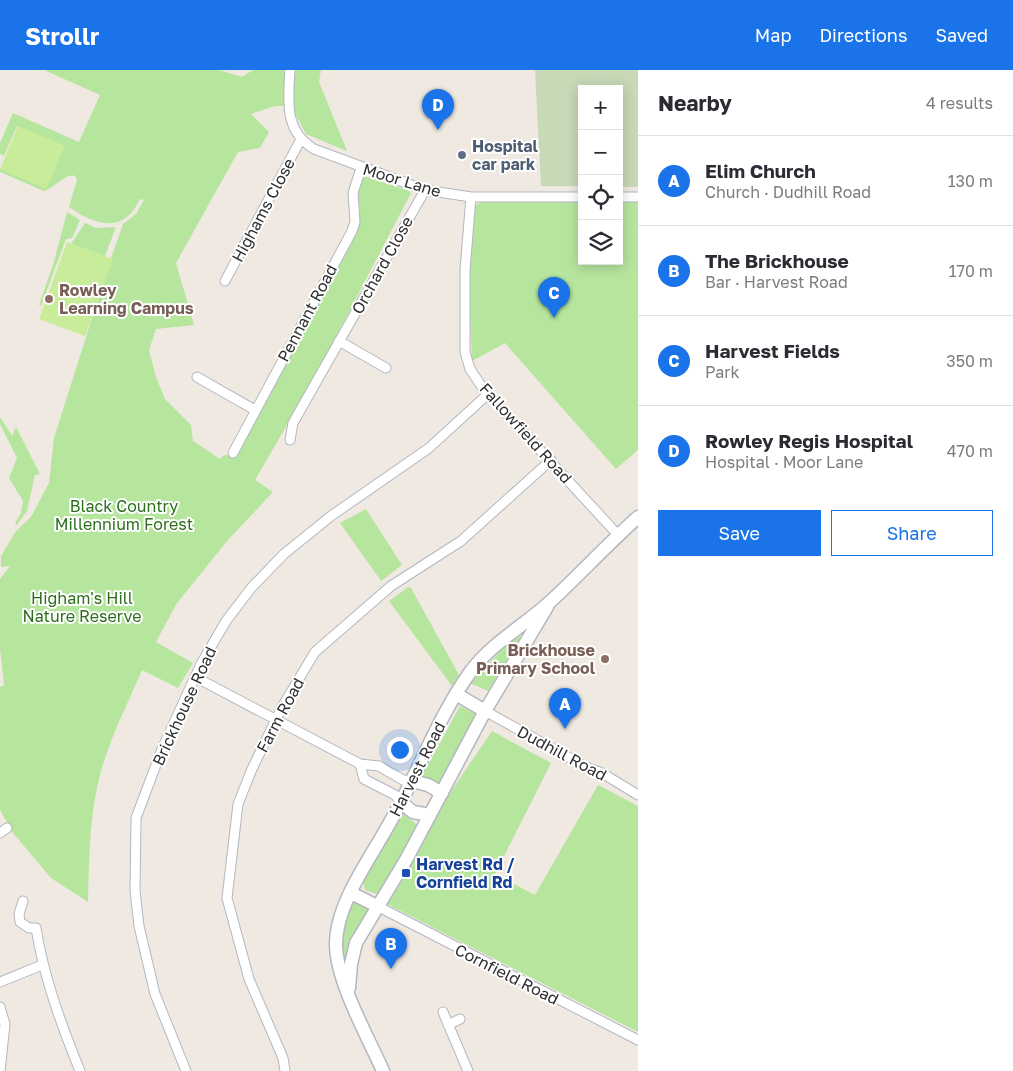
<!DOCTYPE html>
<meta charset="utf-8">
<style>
body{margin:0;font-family:"Golos Text",sans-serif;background:#f2f2f3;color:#2b2b33}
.controls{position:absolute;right:15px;top:15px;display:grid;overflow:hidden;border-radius:0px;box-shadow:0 2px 12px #0003}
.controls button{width:45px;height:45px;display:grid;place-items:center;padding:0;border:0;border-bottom:1px solid #e1e1e2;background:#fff;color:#2b2b33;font:25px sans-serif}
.you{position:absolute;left:399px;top:679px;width:18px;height:18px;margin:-12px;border:4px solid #fff;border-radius:50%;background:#1a73e8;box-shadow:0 0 0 8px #1a73e833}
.badge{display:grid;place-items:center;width:32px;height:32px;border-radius:50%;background:#1a73e8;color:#fff;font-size:16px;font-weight:700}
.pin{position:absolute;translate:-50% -41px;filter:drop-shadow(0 1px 2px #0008)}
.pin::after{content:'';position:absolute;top:26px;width:18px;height:15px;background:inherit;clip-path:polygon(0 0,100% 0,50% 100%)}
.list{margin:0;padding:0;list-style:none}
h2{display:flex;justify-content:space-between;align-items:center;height:65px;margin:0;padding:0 20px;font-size:21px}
h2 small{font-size:16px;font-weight:400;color:#7c7c81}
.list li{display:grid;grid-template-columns:32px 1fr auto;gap:15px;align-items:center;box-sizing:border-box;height:90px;padding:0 20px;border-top:1px solid #e1e1e2}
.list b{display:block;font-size:19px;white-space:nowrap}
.list p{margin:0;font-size:16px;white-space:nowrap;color:#7c7c81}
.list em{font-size:16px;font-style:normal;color:#7c7c81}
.actions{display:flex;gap:10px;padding:15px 20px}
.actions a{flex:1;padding:11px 0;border:1px solid #1a73e8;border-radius:0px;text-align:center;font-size:18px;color:#1a73e8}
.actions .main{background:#1a73e8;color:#fff}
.icon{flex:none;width:28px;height:28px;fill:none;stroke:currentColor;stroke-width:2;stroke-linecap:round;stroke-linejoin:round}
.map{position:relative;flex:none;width:638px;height:1001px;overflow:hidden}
header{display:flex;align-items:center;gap:30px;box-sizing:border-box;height:70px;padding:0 25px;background:#1a73e8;color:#fff}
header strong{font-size:24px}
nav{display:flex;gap:28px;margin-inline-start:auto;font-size:18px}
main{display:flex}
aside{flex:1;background:#fff}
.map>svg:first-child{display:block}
</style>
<header>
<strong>Strollr</strong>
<nav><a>Map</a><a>Directions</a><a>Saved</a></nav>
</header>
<main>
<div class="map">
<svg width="638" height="1001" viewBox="0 0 638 1001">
<rect width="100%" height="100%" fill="#efe9e1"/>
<path fill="#b6e59e" d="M44 0H219L242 7 253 0H321L319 12 347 81 306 64 291 36H275L251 44 269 62 260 78 238 82 176 193 194 255 156 259 149 280 156 307 165 329 191 355 193 371 220 389 224 385 232 386 276 310 354 166C355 163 358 159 359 155 363 139 353 122 364 106L408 120 411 123 316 305 255 410 273 422 228 470 177 533 156 572 193 593 178 618 142 600C126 638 105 677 97 718 89 756 89 794 88 832L51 808 13 763 0 740V617L4 615 0 578V509L10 496 1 497V486L16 461 31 447 49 413 54 368 111 188 123 154 136 144 144 130 140 129C123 165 95 155 69 137L77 110 75 106C65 103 55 118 44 121L0 102V99L64 76 17 56 4 86 0 84V73L13 43 79 72 100 25Z
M483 131H582V191H619V131H638V380L616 399 505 273 472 291 469 223 473 137Z
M67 142 80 150 72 168 66 169 41 236 39 235 54 192Z
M85 153 96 158 116 157 105 186 71 174Z
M0 347 12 366 16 357 40 404 35 405 27 441 17 455 15 453 21 443 23 431 9 408 17 388 0 354Z
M366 439 402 495 381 511 340 453Z
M408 517 411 518 459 605 452 616 389 531Z
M518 563 520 568 488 621 470 613Z
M460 636 476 644 441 714 421 708Z
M492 661 551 693 495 804 535 825 598 715 638 736V962L385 833 422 764Z
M403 743 418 756 379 825 365 820 363 812Z
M352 827 373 838 346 909 338 873Z"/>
<path fill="#c8d9b8" d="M535 0H638V117H619V19H582V116H541Z"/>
<path fill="#c9ec9a" d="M18 56 65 76 46 119 0 99Z
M67 172 113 189 85 266 39 249Z"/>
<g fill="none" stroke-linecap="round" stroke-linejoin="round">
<defs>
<path id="street" d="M290 0C288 31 284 61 314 79L425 120 471 127H582
M471 127 465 200V282L470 299 482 317 618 465
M619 127H638
M225 211 301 69
M339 271 386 298
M197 307 255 340
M290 370 293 353 425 120
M233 383 352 161 355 152 353 123 361 98
M195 607 360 694 379 696 403 710 412 711
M485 641 586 697 602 703 638 725
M360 694 364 709 395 725 402 733
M0 763 7 758
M23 831 19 844 20 852 29 858H36C44 908 61 954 80 1001
M377 836 638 970
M0 912 42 895
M0 937 5 954 0 1001
M443 942 468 1001
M448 955 460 949
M186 1001 155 924 139 856 135 821 136 748 162 679 201 594 226 551 252 517 284 484 331 446 429 378 488 324
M285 1001 283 988 249 909 227 828 238 734 252 699 282 637 315 582 391 516 461 471 551 390"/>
<path id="secondary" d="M456 624 485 641
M412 711 428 715 442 723
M402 733 413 742 430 745
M351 823 377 836
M349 918 351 894 356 873 407 788 485 641 547 537
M383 1001C368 967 336 911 336 874 336 834 370 789 389 754 418 704 437 648 471 601 494 571 524 556 551 531 580 504 608 474 638 447"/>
</defs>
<use href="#street" stroke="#b4b7c1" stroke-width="11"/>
<use href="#secondary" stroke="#b4b7c1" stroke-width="15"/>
<use href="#street" stroke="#fff" stroke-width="9"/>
<use href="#secondary" stroke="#fff" stroke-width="12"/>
</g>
<circle fill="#5c6f8a" stroke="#fff" stroke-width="2" cx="462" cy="85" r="5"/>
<g fill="#8d6e63" stroke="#fff" stroke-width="2">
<circle cx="49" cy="229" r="5"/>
<circle cx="605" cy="589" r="5"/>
</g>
<rect fill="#1a4fb4" stroke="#fff" stroke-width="2" x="401" y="798" width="10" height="10" rx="2.5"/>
<g text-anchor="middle" stroke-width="4" stroke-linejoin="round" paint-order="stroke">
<g font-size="16" font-weight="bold" fill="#4e5e75" stroke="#fff" text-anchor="start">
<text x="472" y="82">Hospital<tspan x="472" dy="18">car park</tspan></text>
</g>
<g font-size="16" fill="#2e2e2e" stroke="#fff">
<text transform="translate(402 110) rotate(17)" y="6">Moor Lane</text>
<text transform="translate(263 140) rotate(-62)" y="6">Highams Close</text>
<text transform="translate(382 195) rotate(-61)" y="6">Orchard Close</text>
<text transform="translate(307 243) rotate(-62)" y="6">Pennant Road</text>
<text transform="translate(526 363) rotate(48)" y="6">Fallowfield Road</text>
<text transform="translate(184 636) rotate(-65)" y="6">Brickhouse Road</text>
<text transform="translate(280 645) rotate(-62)" y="6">Farm Road</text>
<text transform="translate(562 683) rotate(28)" y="6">Dudhill Road</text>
<text transform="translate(417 699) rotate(-63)" y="6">Harvest Road</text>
<text transform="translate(507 904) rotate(27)" y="6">Cornfield Road</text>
</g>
<g font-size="16" font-weight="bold" fill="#785e54" stroke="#fff" text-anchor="start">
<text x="59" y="226">Rowley<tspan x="59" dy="18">Learning Campus</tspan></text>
<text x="595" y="586" text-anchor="end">Brickhouse<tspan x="595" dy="18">Primary School</tspan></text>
</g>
<g font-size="16" fill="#2c6e1b" stroke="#fff">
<text x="124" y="442">Black Country<tspan x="124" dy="18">Millennium Forest</tspan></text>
<text x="82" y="534">Higham's Hill<tspan x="82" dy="18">Nature Reserve</tspan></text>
</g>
<g font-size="16" font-weight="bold" fill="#164399" stroke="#fff" text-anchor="start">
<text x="416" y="800">Harvest Rd /<tspan x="416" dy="18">Cornfield Rd</tspan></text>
</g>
</g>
</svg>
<div class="controls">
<button>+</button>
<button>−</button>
<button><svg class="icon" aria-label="locate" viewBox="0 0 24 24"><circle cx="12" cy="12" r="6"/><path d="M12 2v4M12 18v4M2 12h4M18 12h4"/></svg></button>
<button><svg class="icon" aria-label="layers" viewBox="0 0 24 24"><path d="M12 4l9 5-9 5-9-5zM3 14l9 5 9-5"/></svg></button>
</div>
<div class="you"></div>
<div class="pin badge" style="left:565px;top:659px">A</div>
<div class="pin badge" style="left:391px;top:899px">B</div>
<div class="pin badge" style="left:554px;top:248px">C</div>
<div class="pin badge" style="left:438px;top:60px">D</div>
</div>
<aside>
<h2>Nearby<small>4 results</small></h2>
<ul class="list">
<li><span class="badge">A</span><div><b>Elim Church</b><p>Church · Dudhill Road</p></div><em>130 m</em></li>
<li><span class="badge">B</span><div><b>The Brickhouse</b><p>Bar · Harvest Road</p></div><em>170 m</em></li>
<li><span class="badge">C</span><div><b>Harvest Fields</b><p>Park</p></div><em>350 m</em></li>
<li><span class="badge">D</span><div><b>Rowley Regis Hospital</b><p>Hospital · Moor Lane</p></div><em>470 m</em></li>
</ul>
<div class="actions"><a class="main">Save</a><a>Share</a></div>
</aside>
</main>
